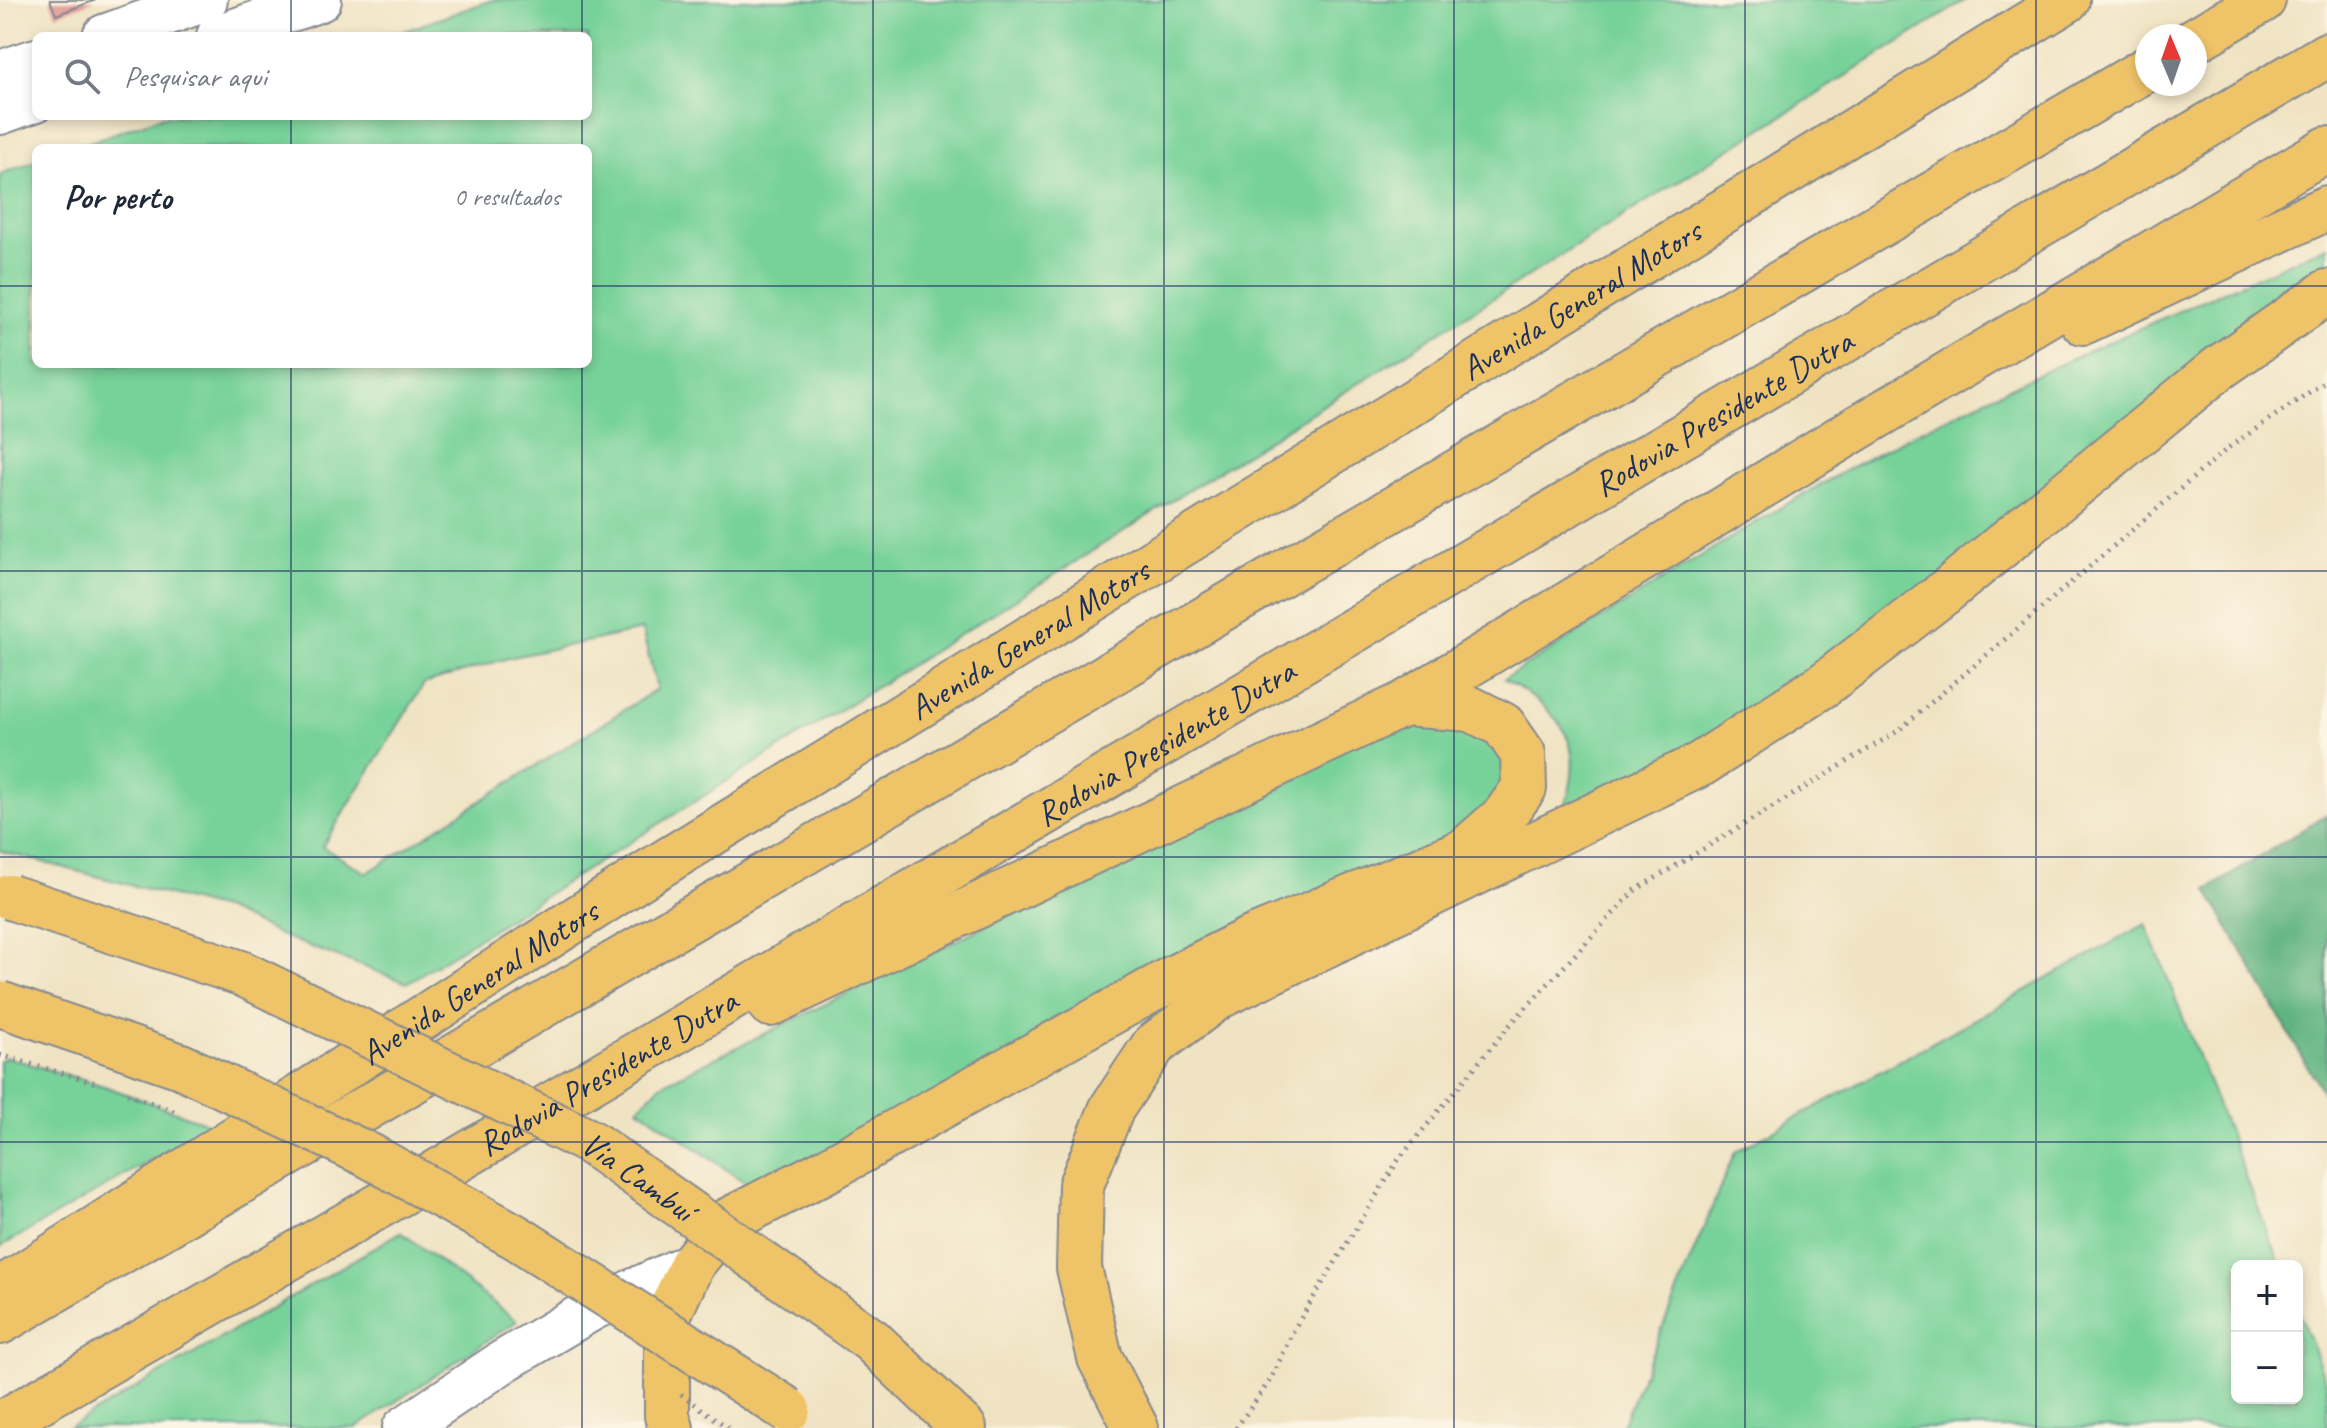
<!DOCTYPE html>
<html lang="pt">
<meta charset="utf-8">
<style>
body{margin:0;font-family:Caveat,sans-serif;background:#f6f6f7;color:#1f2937}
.controls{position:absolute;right:24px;bottom:24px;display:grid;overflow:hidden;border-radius:12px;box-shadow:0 4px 12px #0003}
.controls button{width:72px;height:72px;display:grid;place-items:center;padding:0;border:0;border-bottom:2px solid #e0e1e3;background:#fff;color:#1f2937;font:40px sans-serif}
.compass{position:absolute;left:2135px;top:24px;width:72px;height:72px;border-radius:50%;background:#fff;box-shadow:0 4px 12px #0003;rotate:358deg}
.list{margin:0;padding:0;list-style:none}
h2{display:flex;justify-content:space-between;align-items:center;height:104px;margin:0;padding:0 32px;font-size:34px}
h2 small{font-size:26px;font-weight:400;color:#747a83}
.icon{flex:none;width:44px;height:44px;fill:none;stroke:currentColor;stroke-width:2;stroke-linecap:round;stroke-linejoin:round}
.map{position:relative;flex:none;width:2327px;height:1428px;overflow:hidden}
.search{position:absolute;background:#fff;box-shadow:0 4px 12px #0003;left:32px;top:32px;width:560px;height:88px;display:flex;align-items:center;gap:20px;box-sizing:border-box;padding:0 28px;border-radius:12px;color:#747a83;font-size:30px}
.panel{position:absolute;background:#fff;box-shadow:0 4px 12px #0003;left:32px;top:144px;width:560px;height:224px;border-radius:12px}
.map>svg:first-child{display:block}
</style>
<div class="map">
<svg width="2327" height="1428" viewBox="0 0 2327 1428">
<rect width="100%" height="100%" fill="#fcf5e5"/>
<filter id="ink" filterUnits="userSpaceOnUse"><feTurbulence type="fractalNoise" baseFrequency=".0125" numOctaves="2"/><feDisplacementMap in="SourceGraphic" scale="16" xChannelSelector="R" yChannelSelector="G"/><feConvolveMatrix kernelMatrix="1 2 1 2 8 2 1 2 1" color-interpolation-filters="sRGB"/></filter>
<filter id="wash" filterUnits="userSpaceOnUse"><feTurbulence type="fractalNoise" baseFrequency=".006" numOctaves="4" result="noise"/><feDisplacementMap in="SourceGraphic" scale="32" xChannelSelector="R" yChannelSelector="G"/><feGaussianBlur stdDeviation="1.8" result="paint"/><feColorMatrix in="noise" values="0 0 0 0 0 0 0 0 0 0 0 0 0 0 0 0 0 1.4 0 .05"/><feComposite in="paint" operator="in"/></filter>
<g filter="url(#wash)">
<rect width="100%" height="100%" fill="#f0e3c3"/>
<path fill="#77d299" stroke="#49807c" stroke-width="2" fill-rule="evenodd" d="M492 0H1966L407 983 282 936 226 910 0 851V174L36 161V364H588V148H73L163 116H588V36H390ZM642 630 657 689 367 873 322 847 424 684 508 658Z
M2327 246V285L1816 682 1561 815C1590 747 1564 713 1504 679 1639 596 1773 506 1914 434 2049 366 2189 307 2327 246Z
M1404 704 1503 725 1504 816 759 1192 638 1108 660 1085 1081 879Z
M2146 924 2281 1266H2237V1398H2297V1308L2327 1384V1428H1621L1735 1152Z
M6 1057 104 1086 212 1125 0 1247V1061Z
M401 1232 517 1321 356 1428H68Z"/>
<path fill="#61b481" stroke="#3e7270" stroke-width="2" d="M2327 814V1100L2207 890Z"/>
<g id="blocks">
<path fill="#dc908f" d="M50 0H96L56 15Z"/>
</g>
</g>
<g filter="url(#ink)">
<use href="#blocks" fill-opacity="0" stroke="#868990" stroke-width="2"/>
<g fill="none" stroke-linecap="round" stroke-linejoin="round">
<defs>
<path id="minor" d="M104 36 206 0
M218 36 320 0
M0 72 36 60
M0 113 36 100
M404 1428 504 1361 594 1308 692 1264"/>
<path id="major" d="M871 1340 964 1428"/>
<g id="highway">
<path d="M2195 40 2263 0"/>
<path d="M2083 322 2327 208"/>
<path d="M770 1004 1404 704 1857 428 2327 149"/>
<path id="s1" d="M3 1288 649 872 2067 0"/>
<path d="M0 1322 2147 69"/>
<path id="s2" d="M0 1424 412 1187 2327 55"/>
<path d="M671 1428 667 1416V1318L692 1264 727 1221 825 1171 1173 978 1248 940 1464 851 1504 816 1524 788 1523 754 1503 725 1471 709 1404 704"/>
<path d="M1136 1428 1100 1358 1079 1268 1081 1185 1112 1108 1154 1045 1218 997 1701 764 1822 686 1945 592 2219 368 2327 292"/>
</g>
</defs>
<use href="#minor" stroke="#868990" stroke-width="46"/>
<use href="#major" stroke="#868990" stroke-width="48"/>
<use href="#highway" stroke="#868990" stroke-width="48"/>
<path stroke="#868990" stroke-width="5" stroke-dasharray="2 6" stroke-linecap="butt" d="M1236 1428 1271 1379 1296 1326 1399 1159 1508 1027 1634 891 1898 731 2228 448 2327 380"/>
<use href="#minor" stroke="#fff" stroke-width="42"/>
<use href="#major" stroke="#efc469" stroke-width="44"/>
<use href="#highway" stroke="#efc469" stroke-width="44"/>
<defs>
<g id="major-bridge">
<path id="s3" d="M10 897 241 973 590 1142 871 1340"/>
<path d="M0 1004 181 1066 370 1156 516 1237 788 1410"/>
</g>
</defs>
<use href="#major-bridge" stroke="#868990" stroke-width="48" stroke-linecap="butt"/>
<path stroke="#868990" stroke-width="5" stroke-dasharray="2 6" stroke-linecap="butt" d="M0 1055 99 1084
M127 1094 174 1111
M681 1394 728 1428"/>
<use href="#major-bridge" stroke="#efc469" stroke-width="44"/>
</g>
</g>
<path fill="none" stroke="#1b2f5e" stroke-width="2" stroke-opacity="0.55" d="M291 0V36M582 0V36M873 0V1428M1164 0V1428M1454 0V1428M1745 0V1428M2036 0V1428M291 116V148M582 116V148M0 286H36M588 286H2327M291 364V1428M582 364V1428M0 571H2327M0 857H2327M0 1142H2327"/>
<g text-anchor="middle" stroke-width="6" stroke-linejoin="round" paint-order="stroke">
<g font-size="34" fill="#1b2f5e" stroke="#fcf5e5">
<text dy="12" stroke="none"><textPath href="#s1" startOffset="1862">Avenida General Motors</textPath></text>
<text dy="12" stroke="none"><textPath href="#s2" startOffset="1998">Rodovia Presidente Dutra</textPath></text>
<text dy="12" stroke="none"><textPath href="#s1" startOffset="1214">Avenida General Motors</textPath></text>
<text dy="12" stroke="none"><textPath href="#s2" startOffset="1350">Rodovia Presidente Dutra</textPath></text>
<text dy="12" stroke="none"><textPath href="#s1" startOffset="566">Avenida General Motors</textPath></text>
<text dy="12" stroke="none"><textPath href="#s2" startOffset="702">Rodovia Presidente Dutra</textPath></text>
<text dy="12" stroke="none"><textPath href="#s3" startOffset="690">Via Cambuí</textPath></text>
</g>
</g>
</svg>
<div class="controls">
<button>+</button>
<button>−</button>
</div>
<svg class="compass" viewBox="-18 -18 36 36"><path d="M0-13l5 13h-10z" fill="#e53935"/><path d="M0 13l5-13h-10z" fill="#747a83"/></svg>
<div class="search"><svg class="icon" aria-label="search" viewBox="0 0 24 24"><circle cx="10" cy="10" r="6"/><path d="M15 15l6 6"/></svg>Pesquisar aqui</div>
<section class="panel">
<h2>Por perto<small>0 resultados</small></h2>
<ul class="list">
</ul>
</section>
</div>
